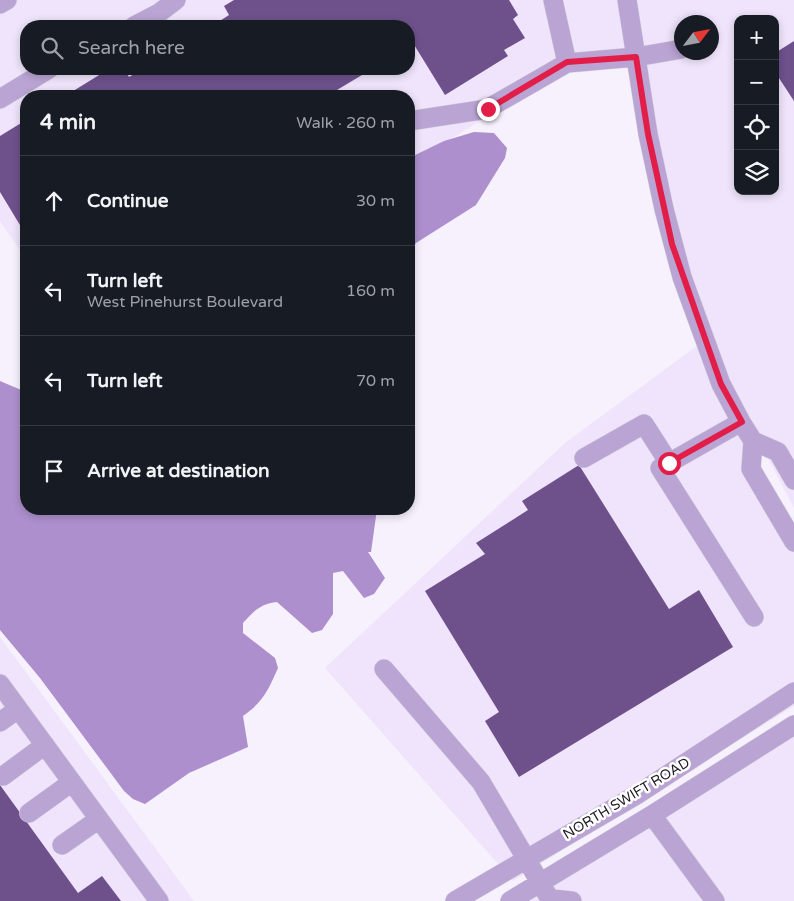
<!DOCTYPE html>
<meta charset="utf-8">
<style>
body{margin:0;font-family:"Varela Round",sans-serif;background:#242831;color:#f1f3f6}
.controls{position:absolute;right:15px;top:15px;display:grid;overflow:hidden;border-radius:10px;box-shadow:0 2px 8px #0003}
.controls button{width:45px;height:45px;display:grid;place-items:center;padding:0;border:0;border-bottom:1px solid #363941;background:#171b24;color:#f1f3f6;font:25px sans-serif}
.compass{position:absolute;left:674px;top:15px;width:45px;height:45px;border-radius:50%;background:#171b24;box-shadow:0 2px 8px #0003;rotate:58deg}
.stop{position:absolute;width:15px;height:15px;margin:-11px;border:4px solid #e11d48;border-radius:50%;background:#fff}
.stop.end{background:#e11d48;border-color:#fff;box-shadow:0 1px 5px #0008}
.list{margin:0;padding:0;list-style:none}
h2{display:flex;justify-content:space-between;align-items:center;height:65px;margin:0;padding:0 20px;font-size:21px}
h2 small{font-size:16px;font-weight:400;color:#9ea1a6}
.list li{display:grid;grid-template-columns:32px 1fr auto;gap:15px;align-items:center;box-sizing:border-box;height:90px;padding:0 20px;border-top:1px solid #363941}
.list b{display:block;font-size:19px;white-space:nowrap}
.list p{margin:0;font-size:16px;white-space:nowrap;color:#9ea1a6}
.list em{font-size:16px;font-style:normal;color:#9ea1a6}
.icon{flex:none;width:28px;height:28px;fill:none;stroke:currentColor;stroke-width:2;stroke-linecap:round;stroke-linejoin:round}
.map{position:relative;flex:none;width:794px;height:901px;overflow:hidden}
.search{position:absolute;background:#171b24;box-shadow:0 2px 8px #0003;left:20px;top:20px;width:395px;height:55px;display:flex;align-items:center;gap:12px;box-sizing:border-box;padding:0 18px;border-radius:20px;color:#9ea1a6;font-size:19px}
.panel{position:absolute;background:#171b24;box-shadow:0 2px 8px #0003;left:20px;top:90px;width:395px;height:425px;border-radius:20px}
.map>svg:first-child{display:block}
</style>
<div class="map">
<svg width="794" height="901" viewBox="0 0 794 901">
<rect width="100%" height="100%" fill="#f6f1fd"/>
<path fill="#efe4fb" fill-rule="evenodd" d="M0 0H794V508L725 376 677 245 642 60 568 66 409 165V96H26V259L0 221ZM738 19H775V191H738ZM682 22H712V52H682ZM26 26H409V69H26Z
M705 340 765 480 794 528V706L513 881 325 668 565 443Z
M0 637 194 901H0Z
M794 721V901H508Z"/>
<path fill="#ad8fcd" d="M474 132 494 133 507 148 505 158 476 205 416 243 409 252V158L444 141Z
M0 381 26 392V509H377L371 552H368L385 578 374 594 364 598 343 571 333 573V614L322 630 312 633 277 602C260 604 254 611 243 623V633L275 658 278 668C268 690 264 701 243 716L248 747 189 773 145 804 133 799 124 791 40 678 0 630Z"/>
<path fill="#6e518b" d="M234 0H509L518 15 513 19 525 38 504 50 508 56 445 95 413 43 409 46V26H212L229 15 224 6Z
M794 41V101L775 72V53Z
M109 69H115L118 73 124 69 129 77 143 69H372L327 96H65Z
M26 120V235L0 192V136Z
M579 465 669 609 699 590 733 647 519 777 485 721 499 712 425 591 485 554 476 543 528 510 522 501Z
M0 785 78 893 102 876 121 901H0Z"/>
<g fill="none" stroke-linecap="round" stroke-linejoin="round">
<defs>
<path id="minor" d="M553 0 567 63
M627 0 648 134 664 209 682 277 721 384 741 422 753 441 778 452 794 480
M0 4 7 0
M134 26 159 13 176 0
M0 99 49 69
M409 121 487 109 567 63 636 57 682 49
M741 422 660 468 754 617
M753 441 751 469 794 542
M584 458 644 424 669 463
M384 669 481 782 551 901
M0 684 159 901
M0 722 18 709
M3 776 45 745
M29 813 72 782
M652 815 715 901
M62 845 99 819
M552 899 572 901
M455 901 638 794 794 692
M510 901 652 815 794 725"/>
</defs>
<use href="#minor" stroke="#d3cfda" stroke-width="20"/>
<use href="#minor" stroke="#baa4d3" stroke-width="19"/>
</g>
<g fill="none" stroke-linecap="round" stroke-linejoin="round">
<path stroke="#e11d48" stroke-width="6" d="M488 109 567 62 636 57 648 134 672 244 721 384 742 422 669 463"/>
</g>
<g text-anchor="middle" stroke-width="5" stroke-linejoin="round" paint-order="stroke">
<g font-size="14" fill="#1e1b21" stroke="#fff">
<text transform="translate(626 798) rotate(-31)" y="5">NORTH SWIFT ROAD</text>
</g>
</g>
</svg>
<div class="controls">
<button>+</button>
<button>−</button>
<button><svg class="icon" aria-label="locate" viewBox="0 0 24 24"><circle cx="12" cy="12" r="6"/><path d="M12 2v4M12 18v4M2 12h4M18 12h4"/></svg></button>
<button><svg class="icon" aria-label="layers" viewBox="0 0 24 24"><path d="M12 4l9 5-9 5-9-5zM3 14l9 5 9-5"/></svg></button>
</div>
<svg class="compass" viewBox="-18 -18 36 36"><path d="M0-13l5 13h-10z" fill="#e53935"/><path d="M0 13l5-13h-10z" fill="#9ea1a6"/></svg>
<div class="stop" style="left:669px;top:463px"></div>
<div class="stop end" style="left:488px;top:109px"></div>
<div class="search"><svg class="icon" aria-label="search" viewBox="0 0 24 24"><circle cx="10" cy="10" r="6"/><path d="M15 15l6 6"/></svg>Search here</div>
<section class="panel">
<h2>4 min<small>Walk · 260 m</small></h2>
<ul class="list">
<li><svg class="icon" aria-label="ahead" viewBox="0 0 24 24"><path d="M12 20V5M6 11l6-6 6 6"/></svg><div><b>Continue</b></div><em>30 m</em></li>
<li><svg class="icon" aria-label="left" viewBox="0 0 24 24"><path d="M17 20v-9H6M10 6l-5 5 5 5"/></svg><div><b>Turn left</b><p>West Pinehurst Boulevard</p></div><em>160 m</em></li>
<li><svg class="icon" aria-label="left" viewBox="0 0 24 24"><path d="M17 20v-9H6M10 6l-5 5 5 5"/></svg><div><b>Turn left</b></div><em>70 m</em></li>
<li><svg class="icon" aria-label="arrive" viewBox="0 0 24 24"><path d="M6 21V4h12l-3 4 3 4H6"/></svg><div><b>Arrive at destination</b></div></li>
</ul>
</section>
</div>
